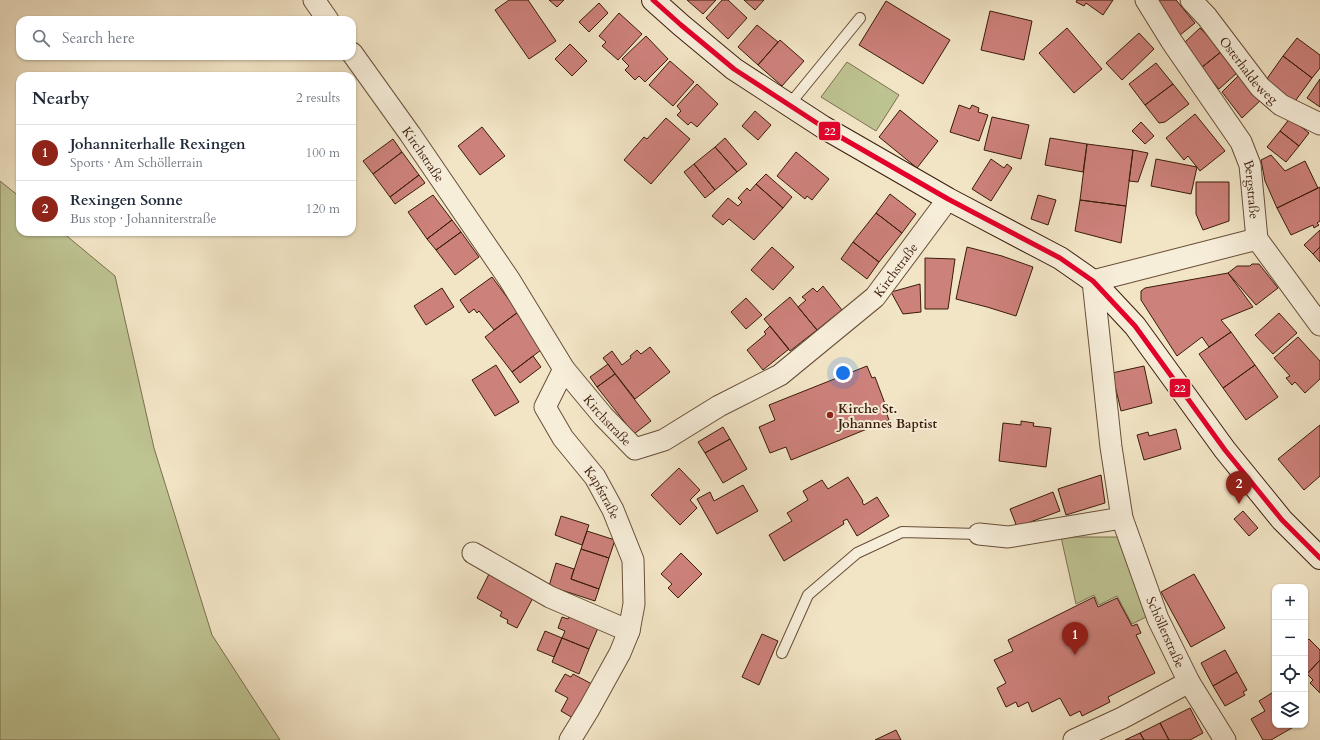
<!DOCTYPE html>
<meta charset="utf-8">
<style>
body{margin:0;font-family:Cardo,serif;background:#f2f2f3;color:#1f2937}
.controls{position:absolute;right:12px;bottom:12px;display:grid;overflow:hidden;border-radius:8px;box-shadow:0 1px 3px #0004}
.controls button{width:36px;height:36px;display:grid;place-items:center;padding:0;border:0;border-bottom:1px solid #e0e1e3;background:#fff;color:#1f2937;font:20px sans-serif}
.you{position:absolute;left:843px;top:373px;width:14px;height:14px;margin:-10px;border:3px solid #fff;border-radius:50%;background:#1a73e8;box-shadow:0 0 0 6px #1a73e833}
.badge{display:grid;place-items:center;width:26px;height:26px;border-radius:50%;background:#8f2418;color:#fff;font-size:13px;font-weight:700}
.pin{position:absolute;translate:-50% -33px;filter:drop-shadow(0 1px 2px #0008)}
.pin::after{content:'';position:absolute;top:21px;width:14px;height:12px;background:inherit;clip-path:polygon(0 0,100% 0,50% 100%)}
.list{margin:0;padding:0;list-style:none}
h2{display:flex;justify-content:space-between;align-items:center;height:52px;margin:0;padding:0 16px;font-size:17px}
h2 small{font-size:13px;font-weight:400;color:#747a83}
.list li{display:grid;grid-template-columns:26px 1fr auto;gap:12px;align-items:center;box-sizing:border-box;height:56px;padding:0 16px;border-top:1px solid #e0e1e3}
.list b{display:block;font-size:15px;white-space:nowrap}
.list p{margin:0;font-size:13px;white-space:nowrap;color:#747a83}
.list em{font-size:13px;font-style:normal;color:#747a83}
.icon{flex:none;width:22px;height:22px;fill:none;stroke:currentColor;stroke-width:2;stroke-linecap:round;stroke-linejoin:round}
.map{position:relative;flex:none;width:1320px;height:740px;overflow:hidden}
.search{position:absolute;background:#fff;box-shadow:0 1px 3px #0004;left:16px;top:16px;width:340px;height:44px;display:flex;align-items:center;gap:10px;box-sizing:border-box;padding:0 14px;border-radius:12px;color:#747a83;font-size:15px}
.panel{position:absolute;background:#fff;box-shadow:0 1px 3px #0004;left:16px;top:72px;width:340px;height:164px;border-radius:12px}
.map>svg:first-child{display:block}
</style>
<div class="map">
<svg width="1320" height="740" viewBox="0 0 1320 740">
<rect width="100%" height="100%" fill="#f2e5c6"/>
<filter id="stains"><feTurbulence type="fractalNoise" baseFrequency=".005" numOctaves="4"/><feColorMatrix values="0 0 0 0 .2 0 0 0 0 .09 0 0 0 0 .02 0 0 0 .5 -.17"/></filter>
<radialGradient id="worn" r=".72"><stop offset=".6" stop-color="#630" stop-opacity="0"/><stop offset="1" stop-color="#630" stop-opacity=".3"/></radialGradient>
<path fill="#bec392" stroke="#7c704e" d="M847 62 899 95 876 131 821 97Z
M0 181 20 197V232H62L115 276 154 448 212 635 280 740H0Z
M1061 537H1120L1148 616 1132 624 1117 596 1099 605 1094 595 1076 604Z"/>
<path fill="#cd817b" stroke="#3a1c09" d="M509 0H528L556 41 529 59 495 10Z
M549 0H564L557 7Z
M687 0H716L703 14Z
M722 0H728L747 18 728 39 706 18Z
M744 0H764L755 10Z
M1077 0H1113L1103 15 1086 3 1084 6 1076 2Z
M1156 0H1176L1195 23 1180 35Z
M886 1 950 40 923 84 859 45Z
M599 3 608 13 589 32 579 22Z
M990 11 1032 21 1024 60 981 50Z
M619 13 642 34 618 60 602 46 606 42 599 36Z
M757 25 778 42 758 65 738 47Z
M1067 28 1102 69 1074 93 1039 53Z
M1200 28 1222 51 1201 68 1185 42Z
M1139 33 1154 49 1122 80 1106 63Z
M646 36 668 59 645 82 639 76 635 80 625 70 629 66 622 59Z
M1297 38 1320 55V68L1312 78 1283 56Z
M780 40 804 61 782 86 758 65Z
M570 44 587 61 572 76 555 59Z
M1222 51 1238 72 1219 89 1201 68Z
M1283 56 1312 78 1293 104 1264 83Z
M670 61 694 82 673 106 649 85Z
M1156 63 1173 84 1145 105 1129 84Z
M1239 75 1263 98 1242 118 1222 92Z
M1320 79V107L1307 98Z
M697 84 718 104 697 127 691 122 688 125 677 115 681 111 677 106Z
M1173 84 1189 104 1165 122 1159 123 1145 105Z
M959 105 970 109 972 105 979 108 978 112 988 115 979 141 950 132Z
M900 110 938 141 917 168 879 137Z
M755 111 771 125 758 140 742 126Z
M1195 114 1225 151 1200 171 1188 156 1184 160 1166 138Z
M992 117 1029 125 1021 159 984 150Z
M666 118 690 139 651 184 624 160 644 137 647 139Z
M1290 118 1309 133 1299 146 1280 131Z
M1141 122 1154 136 1145 144 1132 131Z
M482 127 505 156 480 175 458 146Z
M1280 131 1299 146 1286 162 1267 147Z
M725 138 747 164 737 172 715 147Z
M1050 138 1087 144 1083 172 1045 165Z
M393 139 402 152 373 174 363 161Z
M1087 144 1133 150 1126 206 1080 200Z
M715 147 737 172 715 190 694 164Z
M1133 150 1148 153 1138 182 1129 181Z
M402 152 419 175 390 197 373 174Z
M796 152 829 179 812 200 807 196 805 199 777 176Z
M1271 155 1285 171 1305 161 1318 188 1277 208 1265 181 1261 160Z
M991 159 1004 168 1007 164 1012 168 991 201 972 189Z
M1156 159 1197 167 1191 194 1151 186Z
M694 164 715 190 705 198 684 172Z
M766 174 792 197 783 208 756 184Z
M419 175 425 183 395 204 390 197Z
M1196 182H1229V221L1203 230 1196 214Z
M756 184 783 208 754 240 729 219 723 225 712 216 728 198 738 206 742 202 738 198 747 188 750 191Z
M1320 187V221L1317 223 1319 225 1314 228 1313 225 1291 235 1277 208Z
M890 194 916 214 902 233 876 213Z
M433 195 452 220 427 239 408 212Z
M1038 195 1056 200 1048 225 1031 219Z
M1080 200 1126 206 1121 243 1075 231Z
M876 213 902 233 879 262 853 242Z
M452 220 461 232 436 250 427 239Z
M1320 230V247L1313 254 1304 245Z
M461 232 479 257 455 275 436 250Z
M853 242 879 262 867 279 841 259Z
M772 247 794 267 773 290 751 270Z
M967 247 1002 256 1033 267 1016 316 987 307 956 299Z
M1320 247V262L1313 254Z
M925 258 955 259 948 309H925Z
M1252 264H1259L1278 288 1256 305 1228 273 1237 266H1250Z
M1228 273 1253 307 1221 320 1231 332 1209 347 1202 337 1177 356 1141 300V291L1145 288Z
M492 277 518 312 494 330 479 311 477 313 474 309 469 313 460 300Z
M920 284 921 312 903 314 891 292Z
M823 286 842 310 817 330 798 307 806 300 802 297 813 288 817 292Z
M442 288 454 307 426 325 414 306Z
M790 297 817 330 790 351 764 319Z
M746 298 762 315 746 329 731 312Z
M518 312 545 347 512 372 485 337Z
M1279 313 1297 333 1273 354 1255 335Z
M770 326 789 349 763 370 747 350 766 334 764 332Z
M1231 332 1255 365 1223 388 1199 354Z
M1298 337 1320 361V379L1305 393 1295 382 1292 385 1286 378 1290 376 1274 358Z
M650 347 670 372 635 399 603 358 612 351 622 365 631 358 630 356 637 350 641 354Z
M533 356 541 367 520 383 512 372Z
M608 364 615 374 597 387 590 377Z
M496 365 519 402 495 416 472 380Z
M1255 365 1278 397 1246 420 1223 388Z
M867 366 872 378 875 377 887 409H885L889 420 791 460 786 447 770 453 759 427 775 420 769 405Z
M1144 366 1152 403 1121 411 1112 373Z
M615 374 651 421 634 434 597 387Z
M1021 421 1034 423 1033 426 1051 428 1046 467 999 461 1003 423 1021 425Z
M1320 425V476L1304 490 1278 459Z
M723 427 730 439 705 453 698 442Z
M1176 429 1181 449 1144 460 1137 435 1148 432 1149 436Z
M730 439 747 469 723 483 705 453Z
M679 468 700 490 690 500 697 508 680 525 651 495Z
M1101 475 1105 503 1066 515 1058 489Z
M848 477 863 501 862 502 864 505 877 497 889 516 857 536 847 519 843 521 844 524 784 561 769 535 792 521 787 513 808 500 803 491 822 480 828 489Z
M743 485 758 511 717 534 697 499 710 492 714 501Z
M1053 492 1060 511 1017 527 1010 509Z
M1243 511 1258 528 1249 536 1234 519Z
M561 516 589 525 582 545 555 535Z
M587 531 615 540 609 558 581 549Z
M581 549 609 558 599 589 571 579Z
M681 553 702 574 678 598 668 588 672 584 661 574Z
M556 563 574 569 571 579 599 589 595 601 549 586Z
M491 570 535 594 517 628 507 623 508 620 500 616 502 612 477 598Z
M1194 574 1225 628 1191 647 1161 592Z
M1094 597 1098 607 1117 598 1132 626 1137 624 1141 633 1136 635 1155 673 1108 697 1110 702 1082 716 1080 711 1070 716 1060 698 1032 712 1028 702 1018 707 1016 702 1006 707 997 688 1006 683 994 660 1013 651 1008 640Z
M573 609 601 621 589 649 562 638 565 631 558 628 562 617 568 619Z
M545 631 562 638 554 657 537 650Z
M762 634 778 641 759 685 742 677Z
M562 638 589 649 579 674 552 662Z
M1309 639 1320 650V660L1307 674 1305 673V643Z
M1225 650 1237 672 1213 686 1201 663Z
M1320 660V693L1310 683 1313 680 1307 674Z
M1237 672 1247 690 1243 692 1245 695 1225 706 1213 686Z
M565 674 571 677 573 674 592 684 573 718 561 711 568 698 555 691Z
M1275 691V725H1297L1271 740H1263L1251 719 1265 711 1259 701Z
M1190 708 1203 733 1190 740H1169L1160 723Z
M1160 723 1169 740H1144L1140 733Z
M896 730 901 740H875Z
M1140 733 1144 740H1125Z"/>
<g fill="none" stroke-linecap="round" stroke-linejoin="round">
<defs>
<path id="lane" d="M789 105 860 18
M782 653 808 595 857 553 902 532 979 534"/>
<g id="street">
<path d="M314 0 328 20"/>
<path id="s1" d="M1146 0 1172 42 1241 142 1250 165 1257 239 1320 325"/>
<path id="s2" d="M1191 0 1207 17 1260 87 1281 105 1320 124"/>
<path id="s3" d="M352 53 410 134 509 279 564 369 603 416 635 449 664 440 719 406 780 375 875 297 948 199"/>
<path id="s4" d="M564 369 545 407 563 438 595 477 613 510 633 560 634 604 629 631 620 653 589 709 570 740"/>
<path d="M979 534 1008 537 1122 518"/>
<path d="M473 553 550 597 629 631"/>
<path d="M1074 740 1122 718 1189 682"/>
<path d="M1225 740 1189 682 1158 619 1122 518 1111 447 1093 281 1257 239"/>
</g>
<path id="secondary" d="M653 0 681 25 734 69 823 127 948 199 1060 258 1093 281 1135 326 1225 450 1282 520 1320 558"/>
</defs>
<use href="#lane" stroke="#684e38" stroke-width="12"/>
<use href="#street" stroke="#684e38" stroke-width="23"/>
<use href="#secondary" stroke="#3a1c09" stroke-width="24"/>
<use href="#lane" stroke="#f7eeda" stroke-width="10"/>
<use href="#street" stroke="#f7eeda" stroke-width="21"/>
<use href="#secondary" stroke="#f7eeda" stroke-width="22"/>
<defs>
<path id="bus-1" d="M653 0 681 25 734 69 823 127 948 199 1060 258 1093 281 1135 326 1225 450 1282 520 1320 558"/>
</defs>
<use href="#bus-1" stroke="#f7eeda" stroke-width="8"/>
<use href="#bus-1" stroke="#e4002b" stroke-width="5"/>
</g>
<circle fill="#8f2418" stroke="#f7eeda" stroke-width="1.5" cx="830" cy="415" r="4"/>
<g text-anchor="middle" stroke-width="4" stroke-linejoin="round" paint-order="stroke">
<g font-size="13" fill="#3a1c09" stroke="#f7eeda">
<text dy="5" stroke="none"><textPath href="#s2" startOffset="91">Osterhaldeweg</textPath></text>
<text dy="5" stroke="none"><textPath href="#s3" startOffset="124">Kirchstraße</textPath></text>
<text dy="5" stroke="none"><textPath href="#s1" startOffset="220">Bergstraße</textPath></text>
<text dy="5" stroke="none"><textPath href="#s3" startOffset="808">Kirchstraße</textPath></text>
<text dy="5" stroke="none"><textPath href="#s3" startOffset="448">Kirchstraße</textPath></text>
<text dy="5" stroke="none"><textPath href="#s4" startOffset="146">Kapfstraße</textPath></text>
<text transform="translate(1166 632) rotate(66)" y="5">Schöllerstraße</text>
</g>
<g font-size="13" font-weight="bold" fill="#3a1c09" stroke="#f7eeda" text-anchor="start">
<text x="838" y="413">Kirche St.<tspan x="838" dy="15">Johannes Baptist</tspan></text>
</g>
</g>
<g stroke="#f7eeda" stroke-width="1.5">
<rect x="818" y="121" width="23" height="20" rx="4" fill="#e4002b"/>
<rect x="1169" y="378" width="22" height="20" rx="4" fill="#e4002b"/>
</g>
<g font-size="11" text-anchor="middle" font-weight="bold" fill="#fff">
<text x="830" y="135">22</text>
<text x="1180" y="392">22</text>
</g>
<rect width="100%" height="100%" filter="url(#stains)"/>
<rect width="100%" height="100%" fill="url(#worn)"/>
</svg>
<div class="controls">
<button>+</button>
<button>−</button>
<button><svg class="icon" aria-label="locate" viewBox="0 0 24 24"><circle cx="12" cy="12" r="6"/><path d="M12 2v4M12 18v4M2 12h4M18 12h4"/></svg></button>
<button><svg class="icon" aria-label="layers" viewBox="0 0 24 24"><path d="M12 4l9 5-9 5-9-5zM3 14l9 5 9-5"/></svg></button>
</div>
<div class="you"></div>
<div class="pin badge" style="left:1075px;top:655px">1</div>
<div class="pin badge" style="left:1239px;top:504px">2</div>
<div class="search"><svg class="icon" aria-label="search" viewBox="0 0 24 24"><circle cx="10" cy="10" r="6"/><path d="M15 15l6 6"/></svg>Search here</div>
<section class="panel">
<h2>Nearby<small>2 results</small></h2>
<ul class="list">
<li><span class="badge">1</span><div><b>Johanniterhalle Rexingen</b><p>Sports · Am Schöllerrain</p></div><em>100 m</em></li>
<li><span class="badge">2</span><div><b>Rexingen Sonne</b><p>Bus stop · Johanniterstraße</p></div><em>120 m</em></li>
</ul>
</section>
</div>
